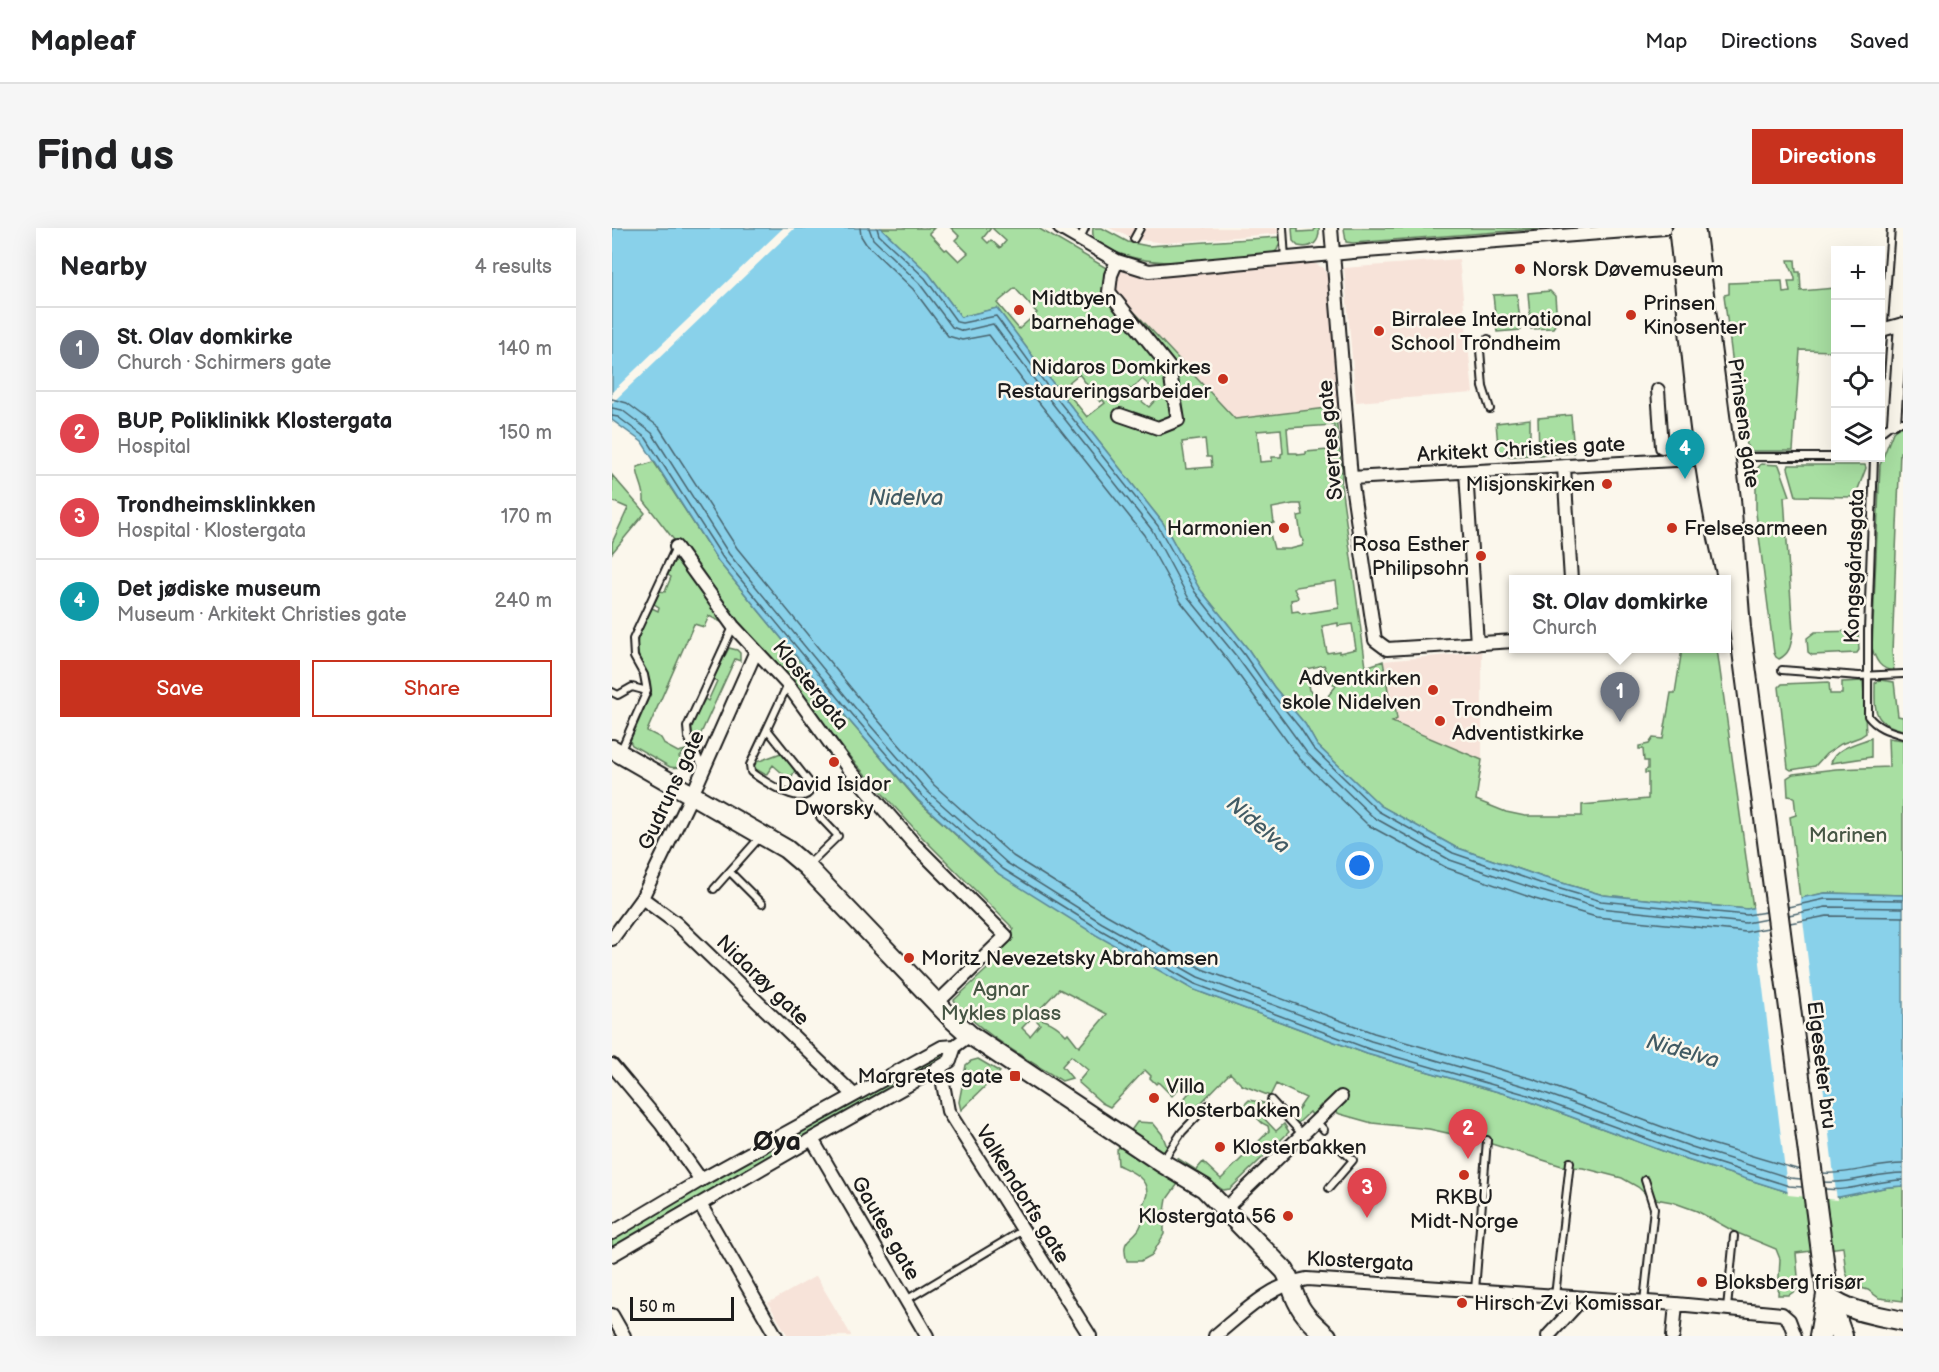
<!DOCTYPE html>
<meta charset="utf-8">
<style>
body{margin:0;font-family:"Balsamiq Sans",sans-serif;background:#f6f6f6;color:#202124}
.controls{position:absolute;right:18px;top:18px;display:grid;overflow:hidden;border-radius:0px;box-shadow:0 6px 24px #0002}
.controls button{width:54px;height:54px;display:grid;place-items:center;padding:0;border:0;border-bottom:2px solid #e0e0e0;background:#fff;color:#202124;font:30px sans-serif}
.scale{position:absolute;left:18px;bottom:15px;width:104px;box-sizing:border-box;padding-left:6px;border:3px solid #1c1c1c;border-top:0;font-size:16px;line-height:21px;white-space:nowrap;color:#1c1c1c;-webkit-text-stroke:4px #fbf7ec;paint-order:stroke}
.you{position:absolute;left:748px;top:638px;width:21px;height:21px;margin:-15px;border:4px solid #fff;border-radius:50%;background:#1a73e8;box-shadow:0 0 0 9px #1a73e833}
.badge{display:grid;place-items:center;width:39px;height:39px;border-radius:50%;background:#c8321e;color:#fff;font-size:20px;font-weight:700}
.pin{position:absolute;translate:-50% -50px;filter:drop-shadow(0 2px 3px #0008)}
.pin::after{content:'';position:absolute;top:32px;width:21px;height:18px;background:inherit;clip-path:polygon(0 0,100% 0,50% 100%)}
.popup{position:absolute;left:897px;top:347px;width:222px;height:78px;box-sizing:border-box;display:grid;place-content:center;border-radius:0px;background:#fff;filter:drop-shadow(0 2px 4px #0005);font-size:20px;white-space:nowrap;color:#757577}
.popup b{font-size:22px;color:#202124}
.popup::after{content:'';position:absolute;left:50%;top:100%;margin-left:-12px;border:12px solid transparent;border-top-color:#fff}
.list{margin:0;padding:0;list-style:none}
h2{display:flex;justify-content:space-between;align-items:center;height:78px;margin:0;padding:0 24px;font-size:26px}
h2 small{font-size:20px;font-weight:400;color:#757577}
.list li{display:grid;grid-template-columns:39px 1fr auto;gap:18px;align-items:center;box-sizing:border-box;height:84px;padding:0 24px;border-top:2px solid #e0e0e0}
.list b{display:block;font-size:22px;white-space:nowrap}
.list p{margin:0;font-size:20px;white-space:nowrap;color:#757577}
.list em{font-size:20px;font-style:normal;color:#757577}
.actions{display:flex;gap:12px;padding:18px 24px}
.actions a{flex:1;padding:14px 0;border:2px solid #c8321e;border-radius:0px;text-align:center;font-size:21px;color:#c8321e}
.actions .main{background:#c8321e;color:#fff}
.icon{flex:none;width:33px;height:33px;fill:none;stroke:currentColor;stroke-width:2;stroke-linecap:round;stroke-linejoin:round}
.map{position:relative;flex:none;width:1291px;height:1108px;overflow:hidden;border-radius:0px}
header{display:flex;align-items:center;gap:36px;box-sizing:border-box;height:84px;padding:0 30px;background:#fff;border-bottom:2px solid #e0e0e0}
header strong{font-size:28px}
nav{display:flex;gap:33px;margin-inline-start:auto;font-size:21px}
.intro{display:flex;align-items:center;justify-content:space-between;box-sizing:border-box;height:144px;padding:0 36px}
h1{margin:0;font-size:42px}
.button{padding:15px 27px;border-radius:0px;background:#c8321e;color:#fff;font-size:21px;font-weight:700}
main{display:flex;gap:36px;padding:0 36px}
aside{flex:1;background:#fff;border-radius:0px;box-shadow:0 6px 24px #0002}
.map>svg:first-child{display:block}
</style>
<header>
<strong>Mapleaf</strong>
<nav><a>Map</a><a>Directions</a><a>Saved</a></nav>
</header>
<div class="intro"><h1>Find us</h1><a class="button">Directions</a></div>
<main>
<aside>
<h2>Nearby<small>4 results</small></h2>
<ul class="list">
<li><span class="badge" style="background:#6b7280">1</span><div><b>St. Olav domkirke</b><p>Church · Schirmers gate</p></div><em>140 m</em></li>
<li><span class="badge" style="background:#e0444e">2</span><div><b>BUP, Poliklinikk Klostergata</b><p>Hospital</p></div><em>150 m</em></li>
<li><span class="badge" style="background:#e0444e">3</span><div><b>Trondheimsklinkken</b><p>Hospital · Klostergata</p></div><em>170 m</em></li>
<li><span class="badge" style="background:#0f9aa8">4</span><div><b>Det jødiske museum</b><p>Museum · Arkitekt Christies gate</p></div><em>240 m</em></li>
</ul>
<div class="actions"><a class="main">Save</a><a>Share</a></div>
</aside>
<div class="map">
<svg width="1291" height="1108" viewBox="0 0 1291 1108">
<rect width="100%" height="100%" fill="#fbf7ec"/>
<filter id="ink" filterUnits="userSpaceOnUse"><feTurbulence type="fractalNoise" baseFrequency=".0167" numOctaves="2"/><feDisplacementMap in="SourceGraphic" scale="12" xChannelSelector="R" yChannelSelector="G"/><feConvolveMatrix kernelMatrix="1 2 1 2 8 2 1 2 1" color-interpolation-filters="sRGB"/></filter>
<g filter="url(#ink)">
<path fill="#f7e3d9" d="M497 0H671V5L552 15 522 11Z
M847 31 861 165 744 174 732 40Z
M701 35 712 40 716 49 726 179 623 191 499 59 507 41 532 49Z
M870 424V532L772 491 771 433Z
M204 1048 239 1107V1108H176L156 1075Z"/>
<path fill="#a8dfa2" stroke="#627e5f" stroke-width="1.5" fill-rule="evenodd" d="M269 0H322L317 5 333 22 335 21 347 33 356 25 343 12 347 8 339 0H379L371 10 376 15 379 12 388 20 394 13 380 0H426L496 41 499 59 623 191 723 179 730 246 729 257 754 439 771 433 777 468 783 478 785 491 780 494 870 532 864 572 894 584 913 588H970V577L1036 571V545H1033V542L1036 541V533H1032L1031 521H1027V518L1037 516 1041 510 1051 511 1059 465H1063L1070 421H1105L1141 680 1135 681 991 667 930 649 843 619 769 578 705 517 693 496 662 459 636 421 587 360 551 295 443 158 385 80 349 89 317 46ZM403 60 425 85 407 101 385 75ZM467 146 488 174 491 172 493 175 475 189 451 159ZM530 151 548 167 537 179 518 164 515 168 512 166 517 160 519 162ZM722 197V217L724 219 719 224 716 222 694 224V226L686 227 685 225H677L675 200ZM669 201 671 225 669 226V229H660V233L648 234 645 203ZM593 211 595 229H599L600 239 574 241 570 214ZM681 276H689L691 287 686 288 689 308 692 313 690 318 678 321H662L657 302 658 296 662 295 660 280ZM724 353 727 380 690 386 686 383 680 384 679 372 685 371 686 369 682 361 684 359ZM726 395V398L740 396 744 421 727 425V423L715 425 710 398ZM712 437 716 446 715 451 724 458 712 473 698 462 694 441Z
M481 0H490L516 14 536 18 666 9 668 14 665 22 659 26C609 30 545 44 499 22 487 16 479 14 481 0Z
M680 0H686V4L702 3 703 0H707C708 14 701 21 686 18L681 13Z
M732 0H937L741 15 734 14Z
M1176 32H1183L1184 44H1188L1189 63 1223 60V123L1188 122 1181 223H1136L1133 205 1129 199 1112 67 1117 66V55L1170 53 1171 65 1178 64 1176 53H1183C1184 46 1177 40 1176 32Z
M938 63 943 68 945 94 941 100 919 101 916 65Z
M905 66 909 102 885 104 881 67Z
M959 187 962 225 927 227 926 190Z
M918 191V227L887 229 884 195Z
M1287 199H1291V224H1288L1280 424 1282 443C1268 441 1264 433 1260 420L1268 237 1281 204Z
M42 234 106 333 235 490 306 573 387 646 580 761 755 826 914 872 1075 932 1176 964 1227 969 1276 959 1291 958V1073L1267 1070 1256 1062 1246 1059 1238 1053 1234 1045 1231 1019 1184 1025 1187 1060 1177 1067H1166L1168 1031 1164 1021 1123 1004 1085 983 1060 974 1038 970 1026 959 1010 950 971 940 950 938 867 912 817 901 760 895 728 886 709 877 700 887 698 884 685 896 680 890 694 870 664 856 658 868 630 857 618 845 583 881 571 872 581 860 574 853 560 868 546 854 544 856 538 850 539 848 533 842 498 879 490 875 466 854 476 842 459 828 450 838 460 850 450 853C420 834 361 801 342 772L389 728V722L402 701 310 609 241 533 164 434 125 394 32 273C33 259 26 254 25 239ZM447 761 495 786 467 819 456 805 454 807C445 797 435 791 422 790L428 796 418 808 410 800Z
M1149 236 1167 237 1178 268 1172 269 1181 404C1179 415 1179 425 1167 431L1164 429 1162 425 1144 285V242Z
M1177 237H1253L1254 240 1243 269 1184 268 1176 240Z
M0 247 33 285 0 325V315L16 280 0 273Z
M68 332 111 390 109 394 97 388 92 399 82 396 35 503 49 510 53 517 66 524 74 522 67 529 73 536 81 530 82 532C74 538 68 541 58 539L20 517 18 513 39 465C41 447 26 437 25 420 24 408 35 391 40 380L46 383 47 379 42 376 48 363 53 364 59 349 56 347 61 334Z
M1246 403 1247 422 1245 425 1200 427 1196 424 1195 410 1203 404Z
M117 420 125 422 128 425V433L123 431 85 514C72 503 86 484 93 471L96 473 105 453 101 451Z
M1268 452 1282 454 1286 488 1291 489V502C1260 495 1263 483 1263 455Z
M1251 453 1254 505 1248 509 1229 516 1214 526 1203 538 1179 542 1176 540 1167 459 1170 456 1217 454 1218 466H1230V454Z
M1259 510V529L1219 535C1222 520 1246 515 1259 510Z
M1276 510 1291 512V667L1213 665 1188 670 1178 589 1184 587 1182 569 1176 568 1175 550 1181 546 1224 541 1277 539Z
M169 525 183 542 178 552 161 537 154 547 142 540V535Z
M331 825 335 826 333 830 0 1022V1012L229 878 247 872Z
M366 831 388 844 349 882 347 874 354 837 359 833Z
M637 872 652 875 645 883 664 903 672 896 677 904 618 961 611 962 565 930 584 942 591 934 609 951 657 903 656 898 650 895 636 881 628 888 625 884Z
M525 894 541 895 550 906 568 953 555 971 552 989V1006L540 1027 529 1033H515C507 1008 523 1013 529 997 532 991 529 983 530 978 532 973 535 969 535 965 535 949 518 943 506 937L505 922Z"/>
<path fill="#89d1ea" stroke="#5d8998" stroke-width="1.5" d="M0 0H269L317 46 349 89 385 80 443 158 551 295 587 360 636 421 662 459 693 496 705 517 769 578 843 619 930 649 991 667 1135 681 1213 665 1291 667V958L1276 959 1227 969 1176 964 1075 932 914 872 755 826 580 761 484 707 387 646 306 572 235 490 106 333 30 214 0 192Z"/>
<path fill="#fbf7ec" d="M171 0H183L0 175V164Z
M1188 667 1225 972 1176 967 1141 677Z"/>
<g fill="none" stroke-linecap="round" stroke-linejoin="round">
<path stroke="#48646e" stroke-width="1.5" d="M248 0 249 8 254 16 301 61 336 108 350 112 377 107 425 172 532 307 569 374 618 435 688 531 756 597 835 640 923 671 984 689 1134 704 1156 700
M257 0 261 11 307 55 340 99 351 103 381 96 433 166 540 302 576 369 625 429 695 525 761 589 838 632 926 662 987 680 1134 695 1155 691
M265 0 267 7 313 50 345 94 350 95 384 88 438 162 546 298 583 364 631 425 657 462 688 500 701 520 766 583 841 625 928 655 989 673 1135 687 1154 684
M0 171 15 175 47 199 125 320 252 476 322 557 401 628 495 687 590 741 762 805 921 851 1083 911 1188 942
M0 180 10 182 40 205 117 326 245 482 315 563 395 635 490 695 586 749 759 813 919 860 1080 919 1178 950 1189 951
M0 188 6 189 34 210 111 330 240 486 310 568 391 641 487 701 583 756 757 821 916 867 1077 926 1177 958 1190 959
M1176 679 1213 671 1291 672
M1177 687 1214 679 1291 680
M1178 695 1215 688 1291 689
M1211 945C1238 947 1264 936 1291 936
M1212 954C1239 956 1264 945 1291 945
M1213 961C1239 964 1264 952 1291 952"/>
<defs>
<path id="lane" d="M671 0 673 31
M522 11 528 0
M467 12 473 0
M876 111 868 122 871 159 878 181
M1268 148 1279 0
M1268 205 1282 194H1291
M1139 229H1224
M1262 230 1256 403V488C1265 500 1277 503 1291 507
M1170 442 1247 448 1291 446
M0 464 6 467 20 459 35 463
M155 501 138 537 139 544C148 551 202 587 198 555L155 501 175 458
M9 522 35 463 32 447 22 429 21 411 64 319
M91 540 76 509 75 499 121 399
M195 638 226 608 208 589
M118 644 150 676
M102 661 149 608
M659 872 690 906
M704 893 712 902
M550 934 570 904 596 877
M717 960 741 932 730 922
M863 1062 875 912
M943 1068 958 934
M294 1072 411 1002
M1032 1074 1042 980 1033 952
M1115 1080 1122 1008"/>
<path id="street" d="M448 0 505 33 537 43 741 24 1053 0
M719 0 739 250 763 412 775 421 902 413
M505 33 499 47 497 64 557 139 566 192 546 200 508 187
M1273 101 1291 96
M1046 162 1050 219
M1282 194 1289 97
M952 239 959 352
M854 244 865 416
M739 250 1081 231
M64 319 121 398 176 457 236 540 302 616 394 708 324 776
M30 670 64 695 242 867
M0 711 30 670 85 556 144 423
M0 837 50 897 89 952
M328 839 336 883 478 1108
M200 911 315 1108
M88 976 164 1108
M614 980 729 869
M0 1005 89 952 330 819 343 818 358 807
M0 1027 200 911 328 839 338 833 343 818
M0 1087 12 1108
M603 1108C631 1085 658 1057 695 1051L1064 1076 1170 1086 1177 1092 1183 1108
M936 1108 971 1070
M1061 1108 1064 1076"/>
<path id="secondary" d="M0 521 174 621 194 638 340 791 358 807 550 935 592 960 673 1043C679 1053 680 1064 686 1075 692 1088 704 1098 715 1108
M1215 1067C1237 1084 1264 1087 1291 1093"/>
<path id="primary" d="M1073 0 1068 7C1081 121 1088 238 1116 349
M1078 0 1083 5 1118 271 1128 400 1213 1047 1215 1067 1208 1108
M1216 1069 1230 1108"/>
</defs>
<use href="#lane" stroke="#1c1c1c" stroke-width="10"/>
<use href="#street" stroke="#1c1c1c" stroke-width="16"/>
<use href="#secondary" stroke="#1c1c1c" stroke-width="22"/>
<use href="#primary" stroke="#1c1c1c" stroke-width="24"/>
<use href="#lane" stroke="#fbf7ec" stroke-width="6"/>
<use href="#street" stroke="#fbf7ec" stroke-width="12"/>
<use href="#secondary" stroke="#fbf7ec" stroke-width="18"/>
<use href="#primary" stroke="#fbf7ec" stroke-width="20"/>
</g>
</g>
<g fill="#c8321e" stroke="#fbf7ec" stroke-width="2">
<circle cx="908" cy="41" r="6"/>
<circle cx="407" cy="82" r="6"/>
<circle cx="1019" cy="87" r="6"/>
<circle cx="767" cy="103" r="6"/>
<circle cx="611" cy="151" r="6"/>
<circle cx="995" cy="256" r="6"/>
<circle cx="672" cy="300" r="6"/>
<circle cx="1060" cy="300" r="6"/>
<circle cx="869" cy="328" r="6"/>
<circle cx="821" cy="462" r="6"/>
<circle cx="828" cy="493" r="6"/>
<circle cx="222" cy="534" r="6"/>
<circle cx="297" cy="730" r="6"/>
<rect x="397" y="842" width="12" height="12" rx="3"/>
<circle cx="542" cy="870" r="6"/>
<circle cx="608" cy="919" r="6"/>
<circle cx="852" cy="947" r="6"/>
<circle cx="676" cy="988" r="6"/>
<circle cx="1090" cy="1054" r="6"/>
<circle cx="850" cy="1075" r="6"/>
</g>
<g text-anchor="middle" stroke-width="5" stroke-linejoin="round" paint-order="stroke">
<g font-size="21" fill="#1c1c1c" stroke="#fbf7ec" text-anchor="start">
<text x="920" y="48">Norsk Døvemuseum</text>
<text x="419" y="77">Midtbyen<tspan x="419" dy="24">barnehage</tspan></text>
<text x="1031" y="82">Prinsen<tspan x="1031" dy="24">Kinosenter</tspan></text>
<text x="779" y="98">Birralee International<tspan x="779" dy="24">School Trondheim</tspan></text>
<text x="599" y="146" text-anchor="end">Nidaros Domkirkes<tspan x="599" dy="24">Restaureringsarbeider</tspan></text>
<text x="983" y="263" text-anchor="end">Misjonskirken</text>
<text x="660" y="307" text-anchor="end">Harmonien</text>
<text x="1072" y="307">Frelsesarmeen</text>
<text x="857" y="323" text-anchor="end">Rosa Esther<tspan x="857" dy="24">Philipsohn</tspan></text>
<text x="809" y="457" text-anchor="end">Adventkirken<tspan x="809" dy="24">skole Nidelven</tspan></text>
<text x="840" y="488">Trondheim<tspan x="840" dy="24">Adventistkirke</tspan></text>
<text x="222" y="563" text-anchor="middle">David Isidor<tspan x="222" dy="24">Dworsky</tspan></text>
<text x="309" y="737">Moritz Nevezetsky Abrahamsen</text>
<text x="391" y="855" text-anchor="end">Margretes gate</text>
<text x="554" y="865">Villa<tspan x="554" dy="24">Klosterbakken</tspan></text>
<text x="620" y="926">Klosterbakken</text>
<text x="852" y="976" text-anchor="middle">RKBU<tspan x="852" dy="24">Midt-Norge</tspan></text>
<text x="664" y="995" text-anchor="end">Klostergata 56</text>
<text x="1102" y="1061">Bloksberg frisør</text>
<text x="862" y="1082">Hirsch Zvi Komissar</text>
</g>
<g font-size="21" fill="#1c1c1c" stroke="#fbf7ec">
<text transform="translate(1132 195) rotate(82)" y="7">Prinsens gate</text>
<text transform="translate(718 212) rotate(-95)" y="7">Sverres gate</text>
<text transform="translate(909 221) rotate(-3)" y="7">Arkitekt Christies gate</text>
<text transform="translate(1242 338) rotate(-88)" y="7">Kongsgårdsgata</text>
<text transform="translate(199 457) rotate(51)" y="7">Klostergata</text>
<text transform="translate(59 562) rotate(-65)" y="7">Gudruns gate</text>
<text transform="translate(151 752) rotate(44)" y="7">Nidarøy gate</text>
<text transform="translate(1210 837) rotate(83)" y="7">Elgeseter bru</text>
<text transform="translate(411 966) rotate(58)" y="7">Valkendorfs gate</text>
<text transform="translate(274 1000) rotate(60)" y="7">Gautes gate</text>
<text transform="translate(748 1033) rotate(3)" y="7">Klostergata</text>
</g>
<g font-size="21" fill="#465644" stroke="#fbf7ec">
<text x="1236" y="614">Marinen</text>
<text x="389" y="768">Agnar<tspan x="389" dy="24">Mykles plass</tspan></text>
</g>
<g font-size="22" font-style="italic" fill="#425b64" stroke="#fbf7ec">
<text x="294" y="277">Nidelva</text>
<text transform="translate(647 596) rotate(40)" y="8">Nidelva</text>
<text transform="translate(1071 822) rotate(16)" y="8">Nidelva</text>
</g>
<g font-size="27" font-weight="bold" fill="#1c1c1c" stroke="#fbf7ec">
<text x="165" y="922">Øya</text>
</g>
</g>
</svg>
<div class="controls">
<button>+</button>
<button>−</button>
<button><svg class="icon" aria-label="locate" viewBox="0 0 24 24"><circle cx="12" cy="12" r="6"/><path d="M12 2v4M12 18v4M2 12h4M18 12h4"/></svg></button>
<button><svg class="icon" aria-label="layers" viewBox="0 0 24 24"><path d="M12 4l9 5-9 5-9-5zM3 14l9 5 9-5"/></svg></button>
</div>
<div class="scale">50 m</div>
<div class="you"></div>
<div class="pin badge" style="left:1008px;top:494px;background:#6b7280">1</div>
<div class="popup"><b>St. Olav domkirke</b>Church</div>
<div class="pin badge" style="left:856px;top:931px;background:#e0444e">2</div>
<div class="pin badge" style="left:755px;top:990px;background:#e0444e">3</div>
<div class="pin badge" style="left:1073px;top:251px;background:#0f9aa8">4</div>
</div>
</main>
